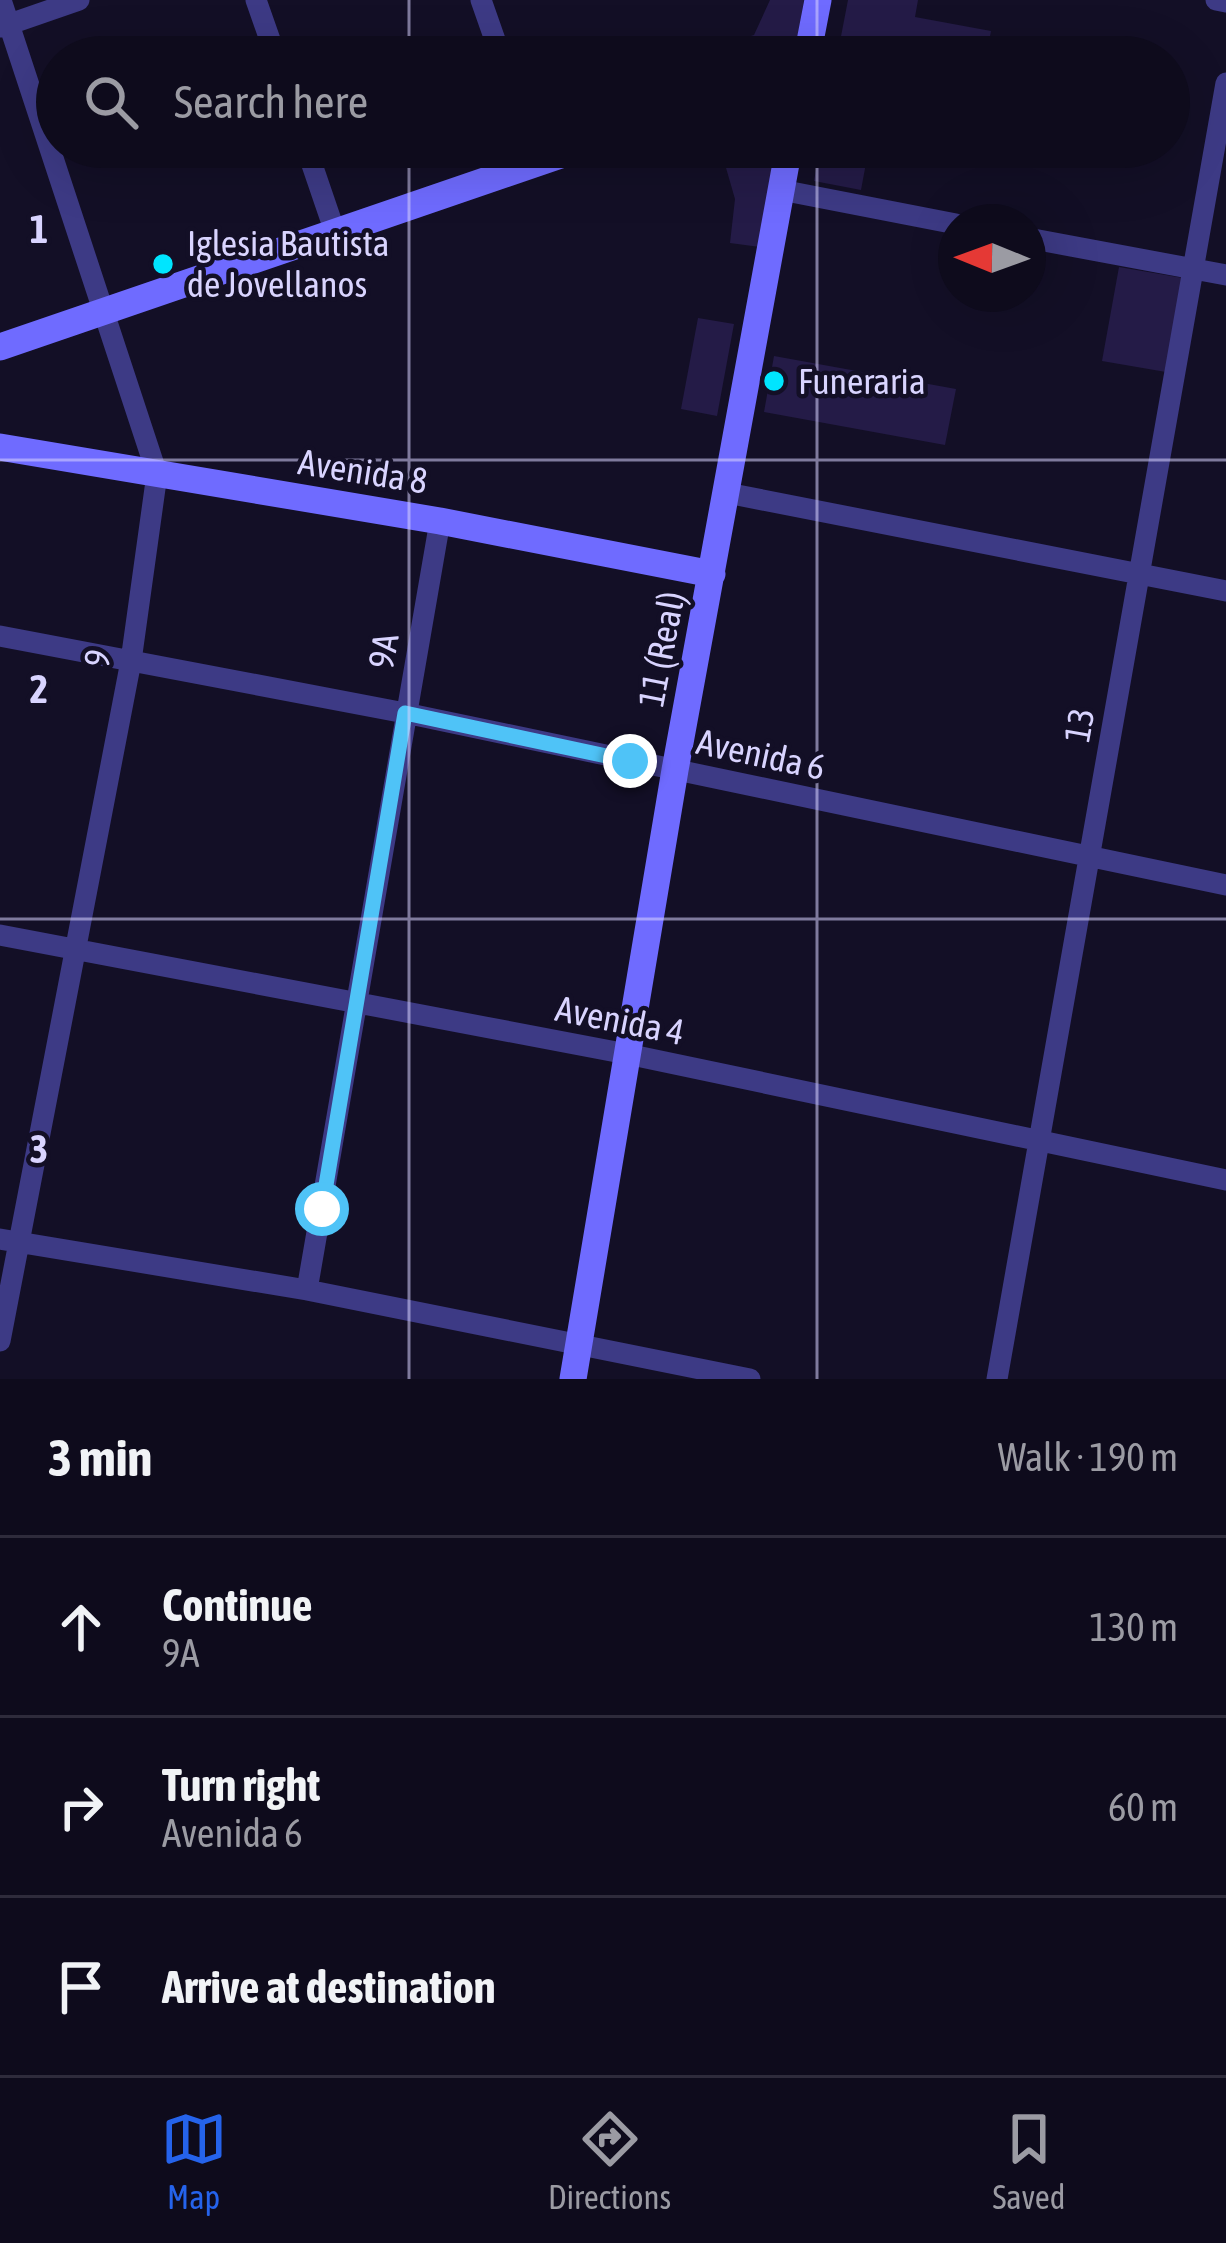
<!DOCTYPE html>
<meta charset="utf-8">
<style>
body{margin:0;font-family:"Asap Condensed",sans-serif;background:#171425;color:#f1f3f6}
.compass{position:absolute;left:938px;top:204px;width:108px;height:108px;border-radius:50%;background:#0e0b1c;box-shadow:0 12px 48px #0002;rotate:271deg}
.stop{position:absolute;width:36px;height:36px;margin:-27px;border:9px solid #4fc3f7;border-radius:50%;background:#fff}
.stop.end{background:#4fc3f7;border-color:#fff;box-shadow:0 3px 12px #0008}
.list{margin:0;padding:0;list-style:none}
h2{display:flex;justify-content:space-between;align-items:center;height:156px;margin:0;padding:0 48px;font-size:51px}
h2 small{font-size:39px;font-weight:400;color:#9b9ba3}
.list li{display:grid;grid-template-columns:78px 1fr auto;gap:36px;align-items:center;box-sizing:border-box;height:180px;padding:0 48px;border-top:3px solid #2e2b3b}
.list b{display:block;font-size:45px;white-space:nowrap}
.list p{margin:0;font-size:39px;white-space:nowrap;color:#9b9ba3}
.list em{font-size:39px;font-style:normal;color:#9b9ba3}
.icon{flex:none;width:66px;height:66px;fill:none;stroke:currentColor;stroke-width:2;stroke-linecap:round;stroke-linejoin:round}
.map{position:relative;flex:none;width:1226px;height:1379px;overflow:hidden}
.search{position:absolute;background:#0e0b1c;box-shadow:0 12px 48px #0002;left:36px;right:36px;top:36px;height:132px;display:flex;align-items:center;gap:30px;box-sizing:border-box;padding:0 42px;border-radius:66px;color:#9b9ba3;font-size:45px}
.sheet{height:696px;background:#0e0b1c}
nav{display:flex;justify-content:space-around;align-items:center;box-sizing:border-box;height:168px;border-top:3px solid #2e2b3b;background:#0e0b1c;font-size:33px;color:#9b9ba3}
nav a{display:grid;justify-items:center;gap:6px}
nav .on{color:#2563eb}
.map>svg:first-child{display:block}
</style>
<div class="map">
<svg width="1226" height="1379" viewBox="0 0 1226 1379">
<rect width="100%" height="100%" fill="#130f26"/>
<path fill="#241b47" d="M770 0H804L794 57H724L720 46 754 35Z
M848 0H918L915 17 991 31 986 57H837Z
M720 147H777L760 247 730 243 735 199Z
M820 147H869L861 190 814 181Z
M1119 267 1183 278 1166 372 1102 361Z
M698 318 734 324 717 416 681 409Z
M774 356 956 389 945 445 764 412Z"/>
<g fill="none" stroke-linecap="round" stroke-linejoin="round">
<path stroke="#3d3a85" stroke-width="21" d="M256 0 276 57
M481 0 501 57
M1216 0 1226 2
M1 27 79 0
M306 147 335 232
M781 190 956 224
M1028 238 1226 275
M727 493 1226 591
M0 636 405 713 1226 885
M0 935 627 1054 1226 1180
M0 1239 307 1290 750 1379
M307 1290 440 521
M0 1341 131 661 157 474 1 0
M997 1379 1226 83"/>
<path stroke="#6f6bff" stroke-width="27" d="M807 57 818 0
M0 347 584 147
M0 447 440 521 712 574
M573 1379 675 770 789 147"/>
</g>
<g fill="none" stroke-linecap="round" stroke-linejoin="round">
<path stroke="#4fc3f7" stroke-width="15" d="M322 1209 405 713 630 761"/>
</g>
<path fill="none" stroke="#d9d4ff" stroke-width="3" stroke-opacity="0.55" d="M409 0V57M817 0V57M409 147V1379M817 147V1379M0 460H1226M0 919H1226"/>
<g fill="#00e5ff" stroke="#130f26" stroke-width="4.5">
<circle cx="163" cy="264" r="12"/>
<circle cx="774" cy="381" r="12"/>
</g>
<g text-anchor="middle" stroke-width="9" stroke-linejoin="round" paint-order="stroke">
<g font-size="36" fill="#d9d4ff" stroke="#130f26" text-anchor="start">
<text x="187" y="256">Iglesia Bautista<tspan x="187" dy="41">de Jovellanos</tspan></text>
<text x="798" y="394">Funeraria</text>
</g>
<g font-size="36" fill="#d9d4ff" stroke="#130f26">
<text transform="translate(363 471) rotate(9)" y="13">Avenida 8</text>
<text transform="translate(661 649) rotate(-79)" y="13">11 (Real)</text>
<text transform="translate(383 651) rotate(-80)" y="13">9A</text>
<text transform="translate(97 658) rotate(-81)" y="13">9</text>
<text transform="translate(1079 725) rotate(-80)" y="13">13</text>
<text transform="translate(761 754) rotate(12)" y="13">Avenida 6</text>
<text transform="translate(620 1020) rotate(11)" y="13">Avenida 4</text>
</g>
</g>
<g font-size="39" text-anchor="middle" font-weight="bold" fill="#d9d4ff" stroke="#130f26" stroke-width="9" stroke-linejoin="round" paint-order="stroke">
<text x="39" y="243">1</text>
<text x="39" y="703">2</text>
<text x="39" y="1163">3</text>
</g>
</svg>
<svg class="compass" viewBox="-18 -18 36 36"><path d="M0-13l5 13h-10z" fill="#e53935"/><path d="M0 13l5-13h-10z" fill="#9b9ba3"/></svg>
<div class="stop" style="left:322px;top:1209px"></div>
<div class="stop end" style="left:630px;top:761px"></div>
<div class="search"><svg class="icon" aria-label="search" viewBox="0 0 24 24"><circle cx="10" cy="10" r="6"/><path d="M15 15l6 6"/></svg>Search here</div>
</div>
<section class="sheet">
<h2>3 min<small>Walk · 190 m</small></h2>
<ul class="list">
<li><svg class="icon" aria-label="ahead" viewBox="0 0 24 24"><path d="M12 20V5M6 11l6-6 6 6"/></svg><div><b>Continue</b><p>9A</p></div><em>130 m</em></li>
<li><svg class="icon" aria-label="right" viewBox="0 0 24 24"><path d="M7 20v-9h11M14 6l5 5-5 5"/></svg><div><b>Turn right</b><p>Avenida 6</p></div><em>60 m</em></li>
<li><svg class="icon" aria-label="arrive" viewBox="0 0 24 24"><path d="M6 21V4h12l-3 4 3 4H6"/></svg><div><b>Arrive at destination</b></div></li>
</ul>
</section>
<nav>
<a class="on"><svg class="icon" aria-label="map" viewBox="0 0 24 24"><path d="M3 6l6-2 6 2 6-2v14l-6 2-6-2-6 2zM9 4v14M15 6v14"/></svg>Map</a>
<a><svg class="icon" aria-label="directions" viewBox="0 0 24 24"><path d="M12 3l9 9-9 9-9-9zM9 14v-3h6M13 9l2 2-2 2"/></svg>Directions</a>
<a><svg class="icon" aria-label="saved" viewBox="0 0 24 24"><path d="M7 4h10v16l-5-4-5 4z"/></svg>Saved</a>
</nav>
